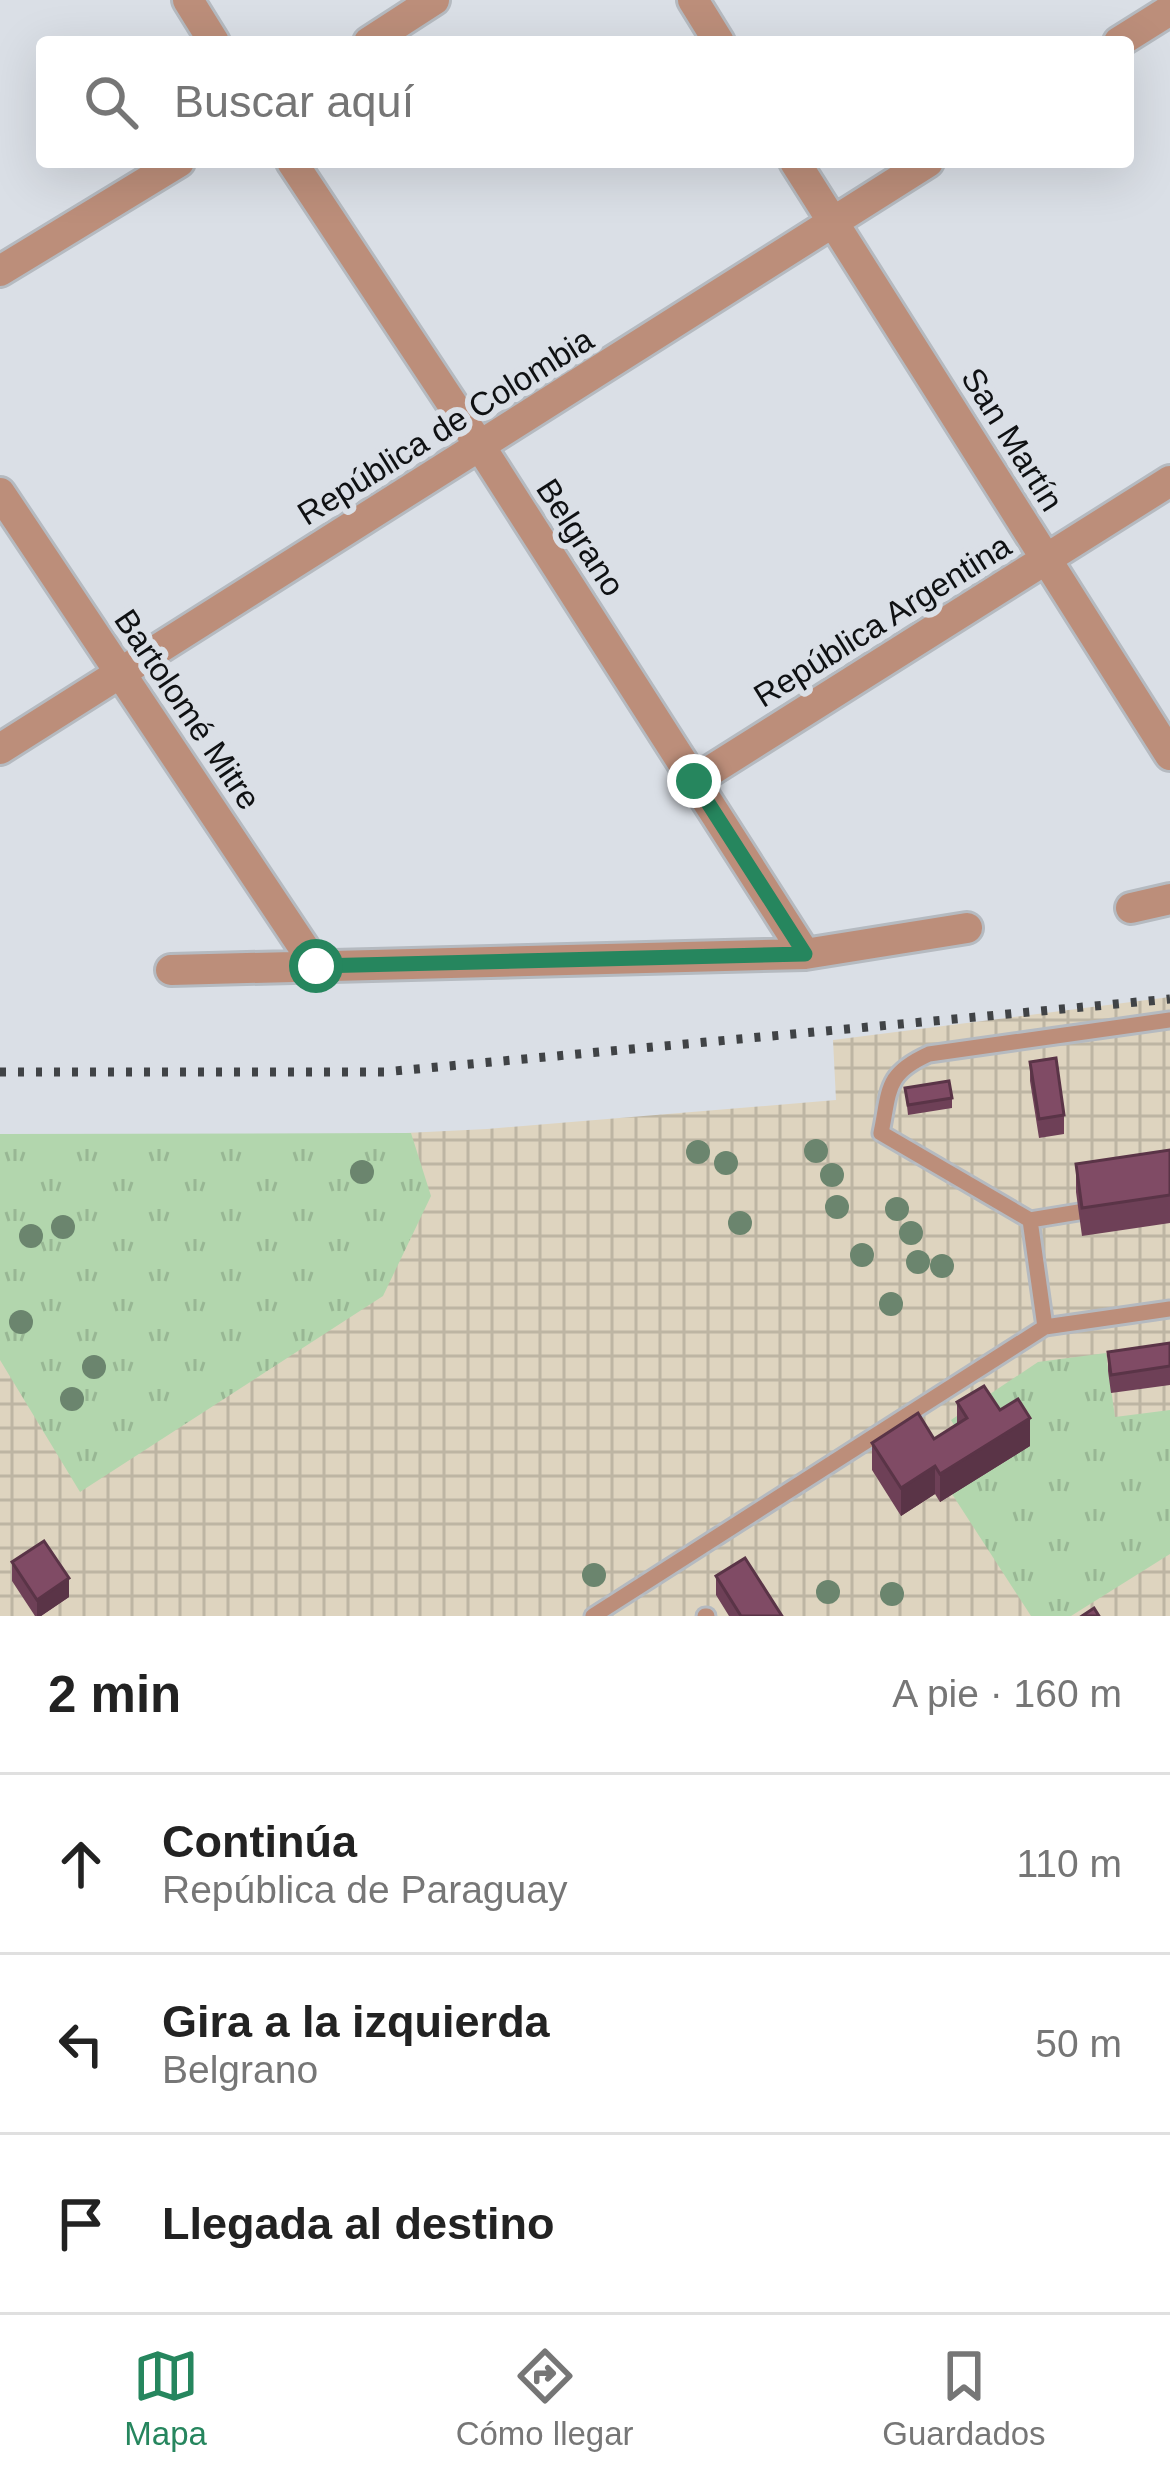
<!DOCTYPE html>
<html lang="es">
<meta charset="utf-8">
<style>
body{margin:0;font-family:Helvetica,sans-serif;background:#f2f2f2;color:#222}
.stop{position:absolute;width:36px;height:36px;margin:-27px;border:9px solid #26865e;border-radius:50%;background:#fff}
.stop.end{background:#26865e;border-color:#fff;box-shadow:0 3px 12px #0008}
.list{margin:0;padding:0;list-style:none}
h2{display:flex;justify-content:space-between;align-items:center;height:156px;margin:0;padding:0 48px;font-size:51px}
h2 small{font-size:39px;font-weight:400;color:#767676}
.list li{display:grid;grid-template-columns:78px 1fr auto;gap:36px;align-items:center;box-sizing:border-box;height:180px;padding:0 48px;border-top:3px solid #e0e0e0}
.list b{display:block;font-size:45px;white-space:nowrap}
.list p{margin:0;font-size:39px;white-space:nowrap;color:#767676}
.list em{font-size:39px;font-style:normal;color:#767676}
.icon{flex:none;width:66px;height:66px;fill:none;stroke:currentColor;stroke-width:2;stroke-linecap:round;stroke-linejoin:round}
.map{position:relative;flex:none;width:1170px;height:1616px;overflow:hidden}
.search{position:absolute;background:#fff;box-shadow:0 12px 48px #0002;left:36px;right:36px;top:36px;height:132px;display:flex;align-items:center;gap:30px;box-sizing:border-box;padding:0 42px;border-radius:12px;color:#767676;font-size:45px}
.sheet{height:696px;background:#fff}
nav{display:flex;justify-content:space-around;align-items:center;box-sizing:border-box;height:168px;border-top:3px solid #e0e0e0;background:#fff;font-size:33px;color:#767676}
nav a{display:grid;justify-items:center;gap:6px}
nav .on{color:#26865e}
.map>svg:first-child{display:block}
</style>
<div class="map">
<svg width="1170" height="1616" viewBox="0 0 1170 1616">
<defs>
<pattern id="industrial-grid" width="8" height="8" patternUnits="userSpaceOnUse" patternTransform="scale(3)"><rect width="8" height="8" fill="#ded4bf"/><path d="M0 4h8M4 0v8" fill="none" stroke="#bdb5a3"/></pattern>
<pattern id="grass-tufts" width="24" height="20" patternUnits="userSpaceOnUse" patternTransform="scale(3)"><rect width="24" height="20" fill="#b2d6ad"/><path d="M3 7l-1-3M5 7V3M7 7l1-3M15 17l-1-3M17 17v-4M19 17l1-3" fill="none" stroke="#98b794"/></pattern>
</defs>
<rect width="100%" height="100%" fill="#dadfe6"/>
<path fill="url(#industrial-grid)" d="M1170 997V1616H0V1137L221 1142 487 1129 836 1100 833 1040Z"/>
<path fill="url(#grass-tufts)" d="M411 1133 431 1196 383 1296 80 1492 0 1360V1134Z
M1106 1353 1115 1417 1170 1410V1554L1071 1616H1031L952 1494 957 1430 951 1420 1038 1362Z"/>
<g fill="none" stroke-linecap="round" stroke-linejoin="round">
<defs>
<path id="lane" d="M1030 1220 881 1133C890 1089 885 1074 929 1054L1170 1020
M1045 1327 1030 1220 1097 1209
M593 1616 1045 1327 1170 1309
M705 1616H707"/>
<path id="street" d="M188 0 214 42
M693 0 719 42
M369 42 434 0
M1119 42 1170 10
M292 162 480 446 805 954
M795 162 1170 755
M0 271 179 162
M0 493 316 966
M0 749 928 162
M694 781 1170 481
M1131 908 1170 899
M171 970 805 954 967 928"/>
</defs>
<use href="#lane" stroke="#b5bac0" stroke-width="21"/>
<use href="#street" stroke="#b5bac0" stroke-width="36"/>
<use href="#lane" stroke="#bc8e7a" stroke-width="15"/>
<use href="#street" stroke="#bc8e7a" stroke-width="30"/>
<path stroke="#404346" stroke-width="9" stroke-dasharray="6 12" stroke-linecap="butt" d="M0 1072H384L1170 999"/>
</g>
<g fill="#6b856e">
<circle cx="816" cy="1151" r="12"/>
<circle cx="698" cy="1152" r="12"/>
<circle cx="726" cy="1163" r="12"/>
<circle cx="362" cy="1172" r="12"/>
<circle cx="832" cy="1175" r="12"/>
<circle cx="837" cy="1207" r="12"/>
<circle cx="897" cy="1209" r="12"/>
<circle cx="740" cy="1223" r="12"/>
<circle cx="63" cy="1227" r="12"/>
<circle cx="911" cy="1233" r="12"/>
<circle cx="31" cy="1236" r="12"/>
<circle cx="862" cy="1255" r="12"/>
<circle cx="918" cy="1262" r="12"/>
<circle cx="942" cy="1266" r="12"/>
<circle cx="891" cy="1304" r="12"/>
<circle cx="21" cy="1322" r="12"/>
<circle cx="94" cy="1367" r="12"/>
<circle cx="72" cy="1399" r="12"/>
<circle cx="594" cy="1575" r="12"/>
<circle cx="828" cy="1592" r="12"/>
<circle cx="892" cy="1594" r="12"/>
</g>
<path fill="#6e4057" d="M1030 1062 1064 1115V1134L1039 1138 1030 1081Z
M905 1088 952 1098V1108L908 1115Z
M1170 1150V1223L1082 1236 1076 1192V1164Z
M1170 1343V1385L1111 1393 1108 1371V1352Z
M957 1402 1000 1410 1030 1446 940 1502 935 1494 901 1516 872 1470V1443L934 1439 957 1424Z
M12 1562 69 1597 41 1616H35L12 1581Z
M716 1576 782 1616H729L716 1595Z"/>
<path fill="#5a3447" d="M1030 1418V1446L940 1502V1474Z
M935 1466V1494L901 1516V1488Z
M69 1578V1597L41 1616H37V1600Z"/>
<path fill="#804b65" stroke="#5a3447" stroke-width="3" d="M1056 1058 1064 1115 1039 1119 1030 1062Z
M949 1081 952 1098 908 1105 905 1088Z
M1170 1150V1195L1082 1208 1076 1164Z
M1170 1343V1366L1111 1375 1108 1352Z
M984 1386 1000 1410 1018 1399 1030 1418 940 1474 935 1466 901 1488 872 1443 918 1413 934 1439 967 1418 957 1402Z
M44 1541 69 1578 37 1600 12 1562Z
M745 1558 782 1616H741L716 1576Z
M1094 1608 1099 1616H1082Z"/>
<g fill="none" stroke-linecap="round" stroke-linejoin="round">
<path stroke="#26865e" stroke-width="15" d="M316 966 805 954 694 781"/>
</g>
<g text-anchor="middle" stroke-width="12" stroke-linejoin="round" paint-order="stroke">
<g font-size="33" fill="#0f1113" stroke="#dadfe6">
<text transform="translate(445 426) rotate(-32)" y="12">República de Colombia</text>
<text transform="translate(1013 439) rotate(58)" y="12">San Martín</text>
<text transform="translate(581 537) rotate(57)" y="12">Belgrano</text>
<text transform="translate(882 620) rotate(-32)" y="12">República Argentina</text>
<text transform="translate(188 709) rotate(56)" y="12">Bartolomé Mitre</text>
</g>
</g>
</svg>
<div class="stop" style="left:316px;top:966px"></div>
<div class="stop end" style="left:694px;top:781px"></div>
<div class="search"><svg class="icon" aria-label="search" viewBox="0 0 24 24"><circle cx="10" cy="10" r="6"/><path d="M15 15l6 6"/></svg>Buscar aquí</div>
</div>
<section class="sheet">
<h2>2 min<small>A pie · 160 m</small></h2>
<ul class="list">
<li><svg class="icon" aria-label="ahead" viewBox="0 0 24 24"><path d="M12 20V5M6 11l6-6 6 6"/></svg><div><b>Continúa</b><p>República de Paraguay</p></div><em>110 m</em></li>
<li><svg class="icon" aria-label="left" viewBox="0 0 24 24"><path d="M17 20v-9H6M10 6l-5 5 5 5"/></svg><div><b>Gira a la izquierda</b><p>Belgrano</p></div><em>50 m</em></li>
<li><svg class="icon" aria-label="arrive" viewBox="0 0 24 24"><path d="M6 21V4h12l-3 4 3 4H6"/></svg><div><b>Llegada al destino</b></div></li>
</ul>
</section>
<nav>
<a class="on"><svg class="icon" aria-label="map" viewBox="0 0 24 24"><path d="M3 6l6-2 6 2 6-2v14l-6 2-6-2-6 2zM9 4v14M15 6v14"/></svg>Mapa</a>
<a><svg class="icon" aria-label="directions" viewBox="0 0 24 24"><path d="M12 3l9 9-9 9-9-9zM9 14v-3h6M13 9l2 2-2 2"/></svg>Cómo llegar</a>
<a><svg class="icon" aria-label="saved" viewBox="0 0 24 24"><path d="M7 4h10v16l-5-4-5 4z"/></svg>Guardados</a>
</nav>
